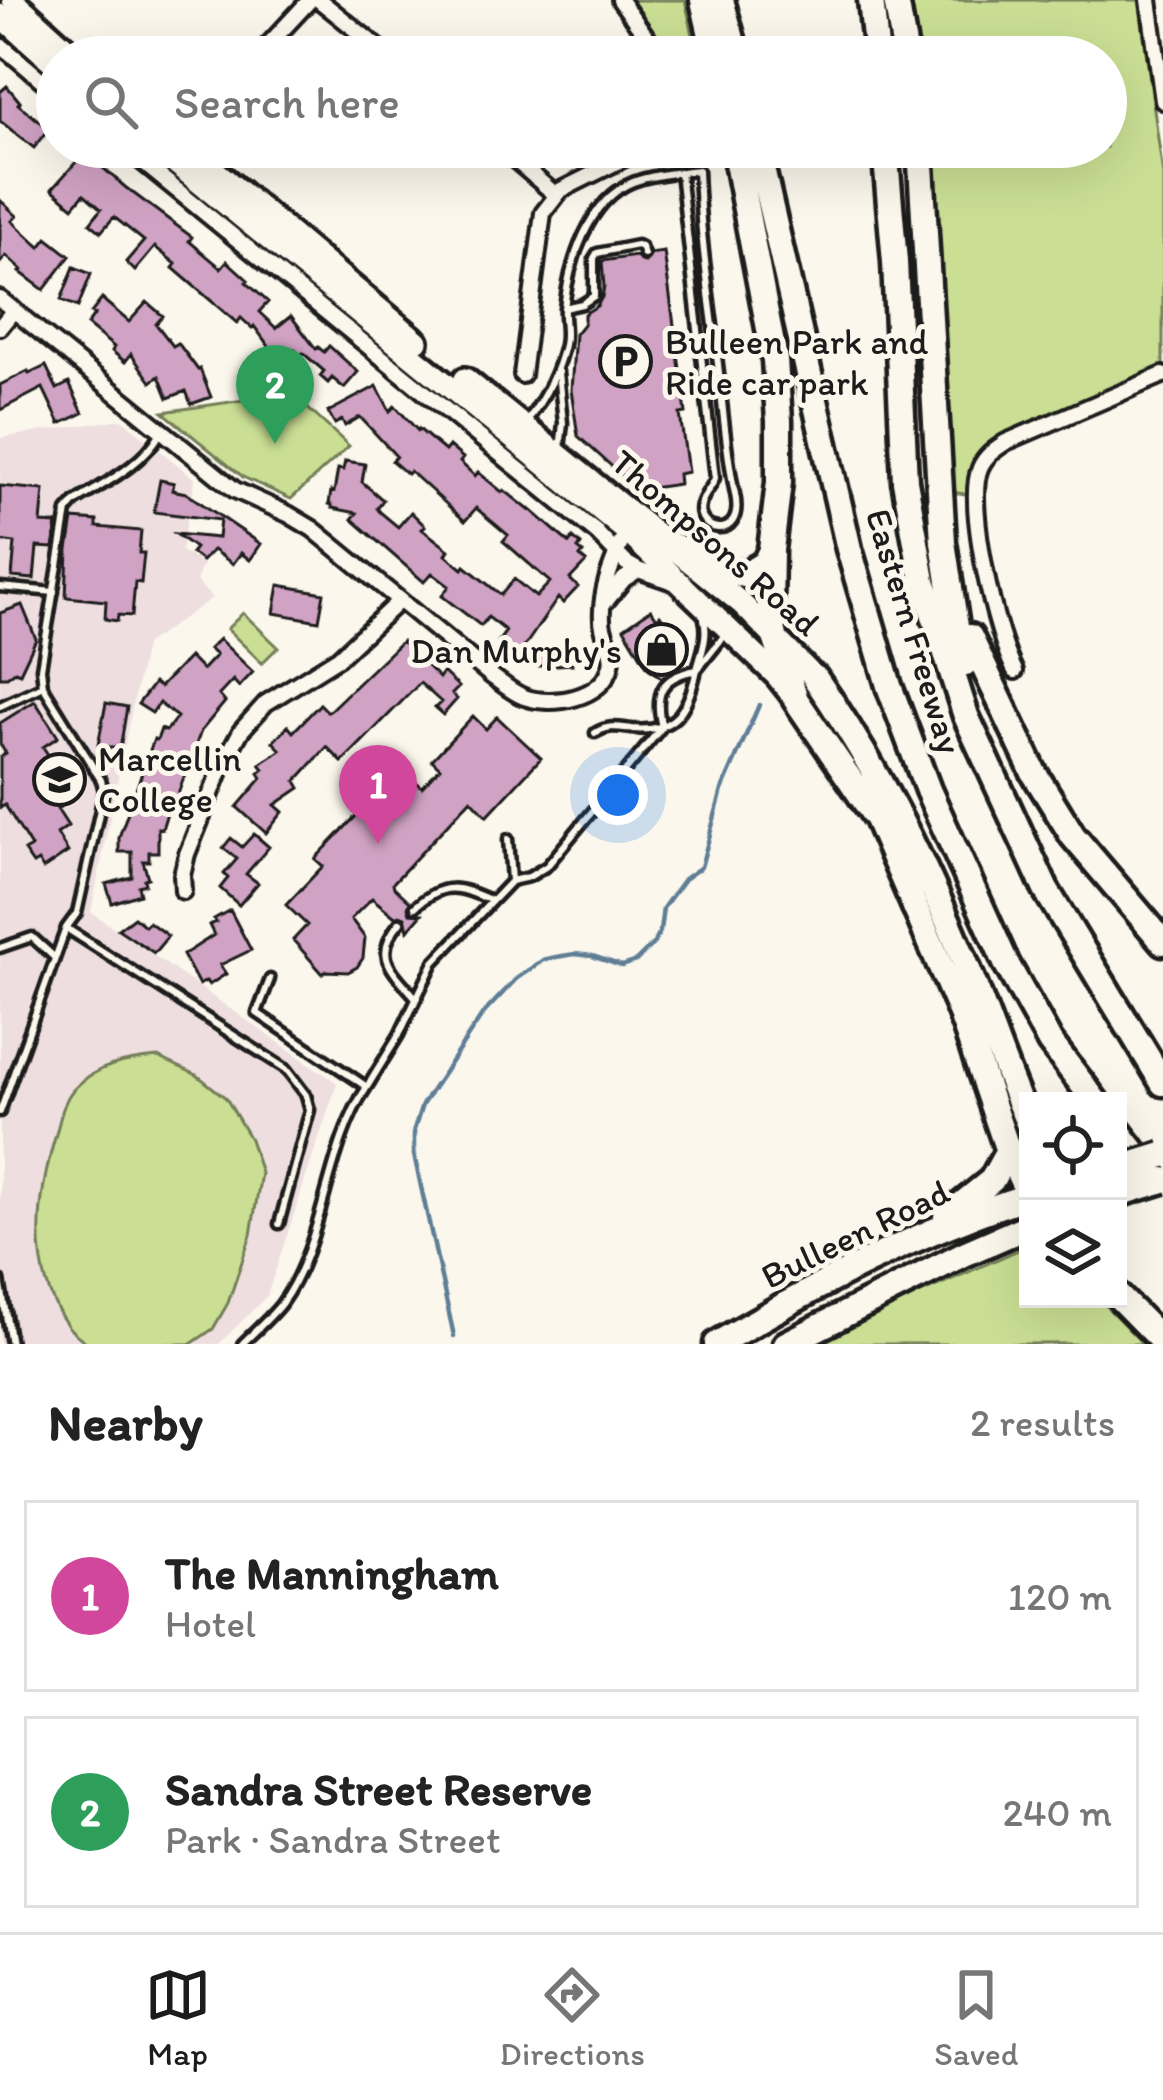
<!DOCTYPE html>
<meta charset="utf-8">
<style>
body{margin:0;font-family:Itim,sans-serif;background:#f2f2f2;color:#222}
.controls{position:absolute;right:36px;bottom:36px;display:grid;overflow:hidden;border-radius:0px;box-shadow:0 12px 48px #0002}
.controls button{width:108px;height:108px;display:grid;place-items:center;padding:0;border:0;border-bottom:3px solid #e0e0e0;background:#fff;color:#222;font:60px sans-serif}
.you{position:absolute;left:618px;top:795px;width:42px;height:42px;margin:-30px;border:9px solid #fff;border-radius:50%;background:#1a73e8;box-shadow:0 0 0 18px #1a73e833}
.badge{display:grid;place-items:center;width:78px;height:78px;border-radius:50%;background:#1c1c1c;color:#fff;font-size:39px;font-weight:700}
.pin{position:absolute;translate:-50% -99px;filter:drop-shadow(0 3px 6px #0008)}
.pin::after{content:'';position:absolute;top:63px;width:42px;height:36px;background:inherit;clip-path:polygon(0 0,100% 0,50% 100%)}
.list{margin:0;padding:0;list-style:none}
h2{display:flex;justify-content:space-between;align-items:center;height:156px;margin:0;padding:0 48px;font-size:51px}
h2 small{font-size:39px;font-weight:400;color:#767676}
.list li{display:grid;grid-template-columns:78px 1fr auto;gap:36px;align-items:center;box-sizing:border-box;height:192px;margin:0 24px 24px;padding:0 24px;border:3px solid #e0e0e0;border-radius:0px}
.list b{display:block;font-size:45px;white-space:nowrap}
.list p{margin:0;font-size:39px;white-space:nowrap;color:#767676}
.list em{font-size:39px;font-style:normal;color:#767676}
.icon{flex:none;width:66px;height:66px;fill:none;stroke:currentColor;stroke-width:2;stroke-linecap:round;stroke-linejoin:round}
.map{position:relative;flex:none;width:1163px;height:1344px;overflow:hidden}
.search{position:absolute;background:#fff;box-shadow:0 12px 48px #0002;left:36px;right:36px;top:36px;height:132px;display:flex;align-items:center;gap:30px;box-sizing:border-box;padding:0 42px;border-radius:66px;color:#767676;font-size:45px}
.sheet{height:588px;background:#fff}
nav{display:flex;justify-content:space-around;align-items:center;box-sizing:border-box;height:168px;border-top:3px solid #e0e0e0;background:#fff;font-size:33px;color:#767676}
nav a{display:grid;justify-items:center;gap:6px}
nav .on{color:#1c1c1c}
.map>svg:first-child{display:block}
</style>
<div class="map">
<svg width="1163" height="1344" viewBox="0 0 1163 1344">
<rect width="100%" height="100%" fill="#fbf7ec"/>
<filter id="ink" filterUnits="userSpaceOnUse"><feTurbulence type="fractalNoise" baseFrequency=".00833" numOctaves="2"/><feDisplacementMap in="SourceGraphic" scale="24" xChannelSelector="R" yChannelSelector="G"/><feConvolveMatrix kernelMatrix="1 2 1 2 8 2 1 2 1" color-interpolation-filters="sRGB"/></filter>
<g filter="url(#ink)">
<path fill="#eedee0" d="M122 419 195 479 181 551 203 564 196 581 212 598 145 645 91 912 337 1083 267 1296 219 1344H0V438Z"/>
<path fill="#cadf94" stroke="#737e58" stroke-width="3" d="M630 0H685L698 57H669Z
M906 0H1139L1163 175V367L988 443 973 461 967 494 939 491 913 147H1106V57H908Z
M291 393 349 446 291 499 243 477 163 412Z
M243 613 278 647 262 663 227 629Z
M158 1057 197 1075 226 1098 250 1139 261 1173 251 1235 228 1303 213 1329 191 1344H88C81 1338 72 1332 67 1325 27 1269 38 1195 56 1134 60 1120 63 1101 73 1090 95 1065 126 1060 158 1057Z
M1025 1247 1028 1248V1299H1099L1143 1344H818L910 1298Z"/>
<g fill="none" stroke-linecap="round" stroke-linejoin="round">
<path stroke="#5e7e96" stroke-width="4.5" d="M454 1336 414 1155V1130L422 1105 483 1014 516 979 543 960 556 957 575 954 592 956 622 966 636 961 654 943 660 931 663 908 684 879 701 867 722 790 759 705"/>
</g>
<path fill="#d0a2c3" stroke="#1c1c1c" stroke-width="3" d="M7 86 20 102 18 104 49 129 34 148 0 121V92Z
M85 152 125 187 192 237 189 241 221 268 227 261 248 280 246 282 268 302 259 312 276 328 291 316 316 349 318 347 324 352 329 346 358 372 344 388 332 378 328 383 320 376 324 371 303 353 300 356 294 349 279 360 254 326 252 328 241 318 237 323 173 268 176 264 155 247 135 271 126 262 144 241 114 217 101 232 90 223 101 209 84 194 73 207 52 189Z
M0 200 17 216 12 221 40 247 47 238 70 256 44 290 20 272 22 270 6 256 0 263Z
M664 252 686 413 680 414 688 472 678 474 679 484 638 490 578 436 571 390 575 334 584 323V314L597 306 602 297 604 287 602 261 636 256 640 261 645 262 651 254Z
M74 267 91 274 78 307 61 300Z
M102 299 129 322 147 302 163 316 156 324 173 346 178 343 198 370 200 369 211 397 191 404 186 391 168 398 159 376 151 382 131 354 125 362 112 351 114 347 87 325 95 314 91 313Z
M46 366 57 389 69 383 83 413 60 424 43 388 0 410V385L28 371 29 374Z
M377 386 390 411 395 406 418 431 419 429 445 451 449 446 463 458 460 462 475 476 478 472 502 492 504 490 529 510 530 509 569 543 573 538 581 545 578 549 583 553 580 557 586 562 570 579 578 587 563 603 558 598 522 650 569 644 572 664 524 667 523 660 498 642 506 631 488 617 481 626 442 596 449 586 432 573 424 582 352 519 357 513 332 508V505L329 504 331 491 334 492 338 469 343 470 345 461 365 464 362 482 383 500 377 508 380 512 398 527 411 512 425 526 422 529 449 550 446 555 463 569 465 566 501 595 514 579 536 597 550 582 503 541 508 535 476 508 465 521 410 471 407 474 392 461 396 456 360 417 345 426 342 420 335 424 328 412Z
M160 480 174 483 172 490 186 493 261 544 250 560 241 553 233 564 213 550 202 561 191 553 195 548 176 534 218 538 220 520 154 512Z
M0 486 44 490 41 523 57 524 53 548 37 547 34 579 12 577 15 543 0 541Z
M73 519 97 521V527L141 531 139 553H144L141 583 135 582 132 616 118 615 117 621 105 619 106 601 66 597 68 550Z
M279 585 324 593 319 621 274 613Z
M22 605 36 639 20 673 15 671 7 677H0V613Z
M651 609 657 618 660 615 677 639 687 641 683 661 668 659 675 669 662 678 648 668 624 628Z
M219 639 253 672 239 687 233 680 219 695 225 702 201 731 175 802 171 800 162 829 158 828V852H149V861H143L148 878 144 879 145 884 138 886 140 894 112 903 106 884 132 877V852H119V837L154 739 157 740 161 729 166 731 177 717 159 703 152 713 138 704 154 683 160 687 189 657 202 670 216 655 209 649Z
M402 641 439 678 443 672 459 687 452 694 457 699 443 715 435 708 441 702 420 683 342 762 327 747 296 781 300 788 275 805 283 812 266 833 237 807 262 778 259 773 264 769 260 764 281 750 273 742 288 726 293 732 320 704 328 712Z
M35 701 58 737 43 747 58 770 67 765 77 780 69 785 76 797 57 809 68 826 57 834 68 852 43 869 38 861 33 864 24 851 31 847 5 805 0 808V757L6 753 0 744V723Z
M106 703 127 707 120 749 98 745Z
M473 716 486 729 497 717 541 758 487 816 471 799 393 883 394 887 410 902 408 907 410 913 422 914 408 930 405 917 400 915 395 917 372 898 351 919 365 938 363 958 357 967 348 972 326 971 323 974 293 940 307 925 286 905 323 866 315 859 379 792 390 803 413 779 422 787 440 768 432 760Z
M254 834 269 847 246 874 258 883 239 905 220 888 228 878 224 874 237 859 223 848 231 838 242 847Z
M230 910 251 950 220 965 226 974 209 985 206 981 199 985 183 955 214 935 209 925 216 922 214 919Z
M134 917 145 926 149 922 168 936 154 953 118 929Z"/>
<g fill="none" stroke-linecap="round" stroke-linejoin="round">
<defs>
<path id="lane" d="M564 308 582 304 594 296V258L597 253 637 245 641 247 644 255
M558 372 563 423 560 449
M528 420C544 398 558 371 564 345 567 332 563 320 564 308 569 263 588 200 633 182 653 174 677 173 698 170 700 235 710 300 718 364 723 407 726 452 735 494 746 545 690 531 702 502 705 493 712 487 715 478L680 172
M0 587 54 592
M0 706 43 686
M595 733C608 725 617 727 632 729 674 733 687 711 696 674 700 655 709 638 704 619
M511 881 529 877 547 866 662 727C653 692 662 676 697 670L724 636
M415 907C444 881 458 886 492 901
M400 922C371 956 393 971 416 998
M66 928 286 1069 306 1095 310 1110 279 1224
M0 948 32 937 55 958
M270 979 257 1013 367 1087 399 1035 434 962 511 881 508 839
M0 1112 66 928 77 913 104 791 101 780 43 686 41 668 67 511 75 502C106 482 141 466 160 434
M0 1280 11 1344
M242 1344C255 1331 270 1318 281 1304 325 1244 325 1149 367 1087"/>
<path id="street" d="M319 0 390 57
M620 0 661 57
M1149 0 1163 101
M3 47 57 93
M257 57 310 0
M124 147 597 533 626 563 638 570 676 583
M500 147 556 195
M0 299 235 490 288 514 313 529 493 677C503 684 513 693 524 697 552 707 604 699 611 665 615 651 602 635 602 620 600 588 614 560 626 531
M0 327 14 310
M522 375 543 213 561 190 629 156 639 147
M606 601 624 579 638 570
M1015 671C996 636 965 504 980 468 985 456 995 449 1006 442L1163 375
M183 891 182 875 187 854 223 764 241 731 266 703 338 658 399 601"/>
<path id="primary" d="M13 0 76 57
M0 15 57 66
M156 147 626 531 777 676 792 695
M187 147 417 341
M465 379 741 603 815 678"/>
<path id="highway" d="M703 0 716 57
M721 0 737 57
M871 0 877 57
M896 0 906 57
M734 147 775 360 779 421V482L771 550 770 611 775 637 796 700 877 819 960 1011 1008 1151 1028 1193
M757 147 849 549 889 686 928 790 1006 963 1050 1042 1095 1101
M885 147 895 262 905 481 923 581 966 716 1046 890 1163 1083
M920 147 943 542 956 627 965 664
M668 543 721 569 745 575 765 563 771 550
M970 637 1034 773 1073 836 1163 942
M815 678C883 775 934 882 977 992 994 1036 1009 1080 1028 1123
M1118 1131 1151 1174
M946 1217 992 1180 1008 1151
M1118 1296 1163 1342
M717 1344C817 1285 917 1231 1028 1196
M786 1344 966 1253 1028 1226"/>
</defs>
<use href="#lane" stroke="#1c1c1c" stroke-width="15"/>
<use href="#street" stroke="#1c1c1c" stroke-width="22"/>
<use href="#primary" stroke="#1c1c1c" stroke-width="30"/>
<use href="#highway" stroke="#1c1c1c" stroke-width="33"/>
<use href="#lane" stroke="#fbf7ec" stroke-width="6"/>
<use href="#street" stroke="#fbf7ec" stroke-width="14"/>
<use href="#primary" stroke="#fbf7ec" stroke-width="21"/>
<use href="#highway" stroke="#fbf7ec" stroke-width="24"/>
<defs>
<path id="highway-bridge" d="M1118 1169 1163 1155
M1118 1194 1163 1180"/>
</defs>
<use href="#highway-bridge" stroke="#1c1c1c" stroke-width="33" stroke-linecap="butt"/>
<use href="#highway-bridge" stroke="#fbf7ec" stroke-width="24"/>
</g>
</g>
<defs>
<symbol id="parking-ring" viewBox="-11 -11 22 22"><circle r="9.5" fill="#fbf7ec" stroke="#1c1c1c" stroke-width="1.5"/><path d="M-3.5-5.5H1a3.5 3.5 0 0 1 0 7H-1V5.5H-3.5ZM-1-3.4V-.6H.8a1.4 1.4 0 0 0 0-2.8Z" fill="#1c1c1c"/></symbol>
<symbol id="shop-ring" viewBox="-11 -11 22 22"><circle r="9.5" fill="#fbf7ec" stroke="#1c1c1c" stroke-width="1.5"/><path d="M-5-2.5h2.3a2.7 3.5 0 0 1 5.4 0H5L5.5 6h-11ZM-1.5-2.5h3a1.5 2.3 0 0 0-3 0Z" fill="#1c1c1c"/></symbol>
<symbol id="school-ring" viewBox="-11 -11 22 22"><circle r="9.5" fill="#fbf7ec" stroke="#1c1c1c" stroke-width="1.5"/><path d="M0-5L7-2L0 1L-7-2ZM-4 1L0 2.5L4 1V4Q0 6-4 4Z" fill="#1c1c1c"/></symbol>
</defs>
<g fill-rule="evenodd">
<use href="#parking-ring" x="596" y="332" width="59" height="59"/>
<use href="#shop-ring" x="632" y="620" width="59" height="59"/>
<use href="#school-ring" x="30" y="750" width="59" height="59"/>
</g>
<g text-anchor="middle" stroke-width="10" stroke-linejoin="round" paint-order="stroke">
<g font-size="36" fill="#1c1c1c" stroke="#fbf7ec" text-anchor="start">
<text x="665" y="354">Bulleen Park and<tspan x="665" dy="41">Ride car park</tspan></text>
<text x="622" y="663" text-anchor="end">Dan Murphy's</text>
<text x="98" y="771">Marcellin<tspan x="98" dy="41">College</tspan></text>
</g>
<g font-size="36" fill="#1c1c1c" stroke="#fbf7ec">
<text transform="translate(716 542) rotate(41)" y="13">Thompsons Road</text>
<text transform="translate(915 631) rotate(73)" y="13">Eastern Freeway</text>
<text transform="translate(855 1233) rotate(-26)" y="13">Bulleen Road</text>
</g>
</g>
</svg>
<div class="controls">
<button><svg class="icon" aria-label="locate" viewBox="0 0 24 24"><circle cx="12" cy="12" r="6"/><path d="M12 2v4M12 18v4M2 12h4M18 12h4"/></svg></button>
<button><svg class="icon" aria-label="layers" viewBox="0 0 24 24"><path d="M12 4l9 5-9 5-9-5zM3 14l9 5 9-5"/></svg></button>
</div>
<div class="you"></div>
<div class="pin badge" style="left:378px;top:844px;background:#d1479c">1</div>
<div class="pin badge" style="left:275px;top:444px;background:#2e9e5b">2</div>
<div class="search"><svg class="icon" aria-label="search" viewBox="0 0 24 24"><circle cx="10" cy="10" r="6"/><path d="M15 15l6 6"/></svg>Search here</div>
</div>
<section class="sheet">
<h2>Nearby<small>2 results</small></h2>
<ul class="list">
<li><span class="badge" style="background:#d1479c">1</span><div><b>The Manningham</b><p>Hotel</p></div><em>120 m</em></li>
<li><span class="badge" style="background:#2e9e5b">2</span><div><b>Sandra Street Reserve</b><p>Park · Sandra Street</p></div><em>240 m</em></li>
</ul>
</section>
<nav>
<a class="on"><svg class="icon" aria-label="map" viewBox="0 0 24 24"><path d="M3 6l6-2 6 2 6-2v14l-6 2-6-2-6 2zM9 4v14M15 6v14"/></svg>Map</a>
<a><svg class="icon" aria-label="directions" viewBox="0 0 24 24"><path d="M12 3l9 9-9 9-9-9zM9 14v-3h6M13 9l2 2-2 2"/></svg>Directions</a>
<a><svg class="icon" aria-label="saved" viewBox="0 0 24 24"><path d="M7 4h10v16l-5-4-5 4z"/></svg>Saved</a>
</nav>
